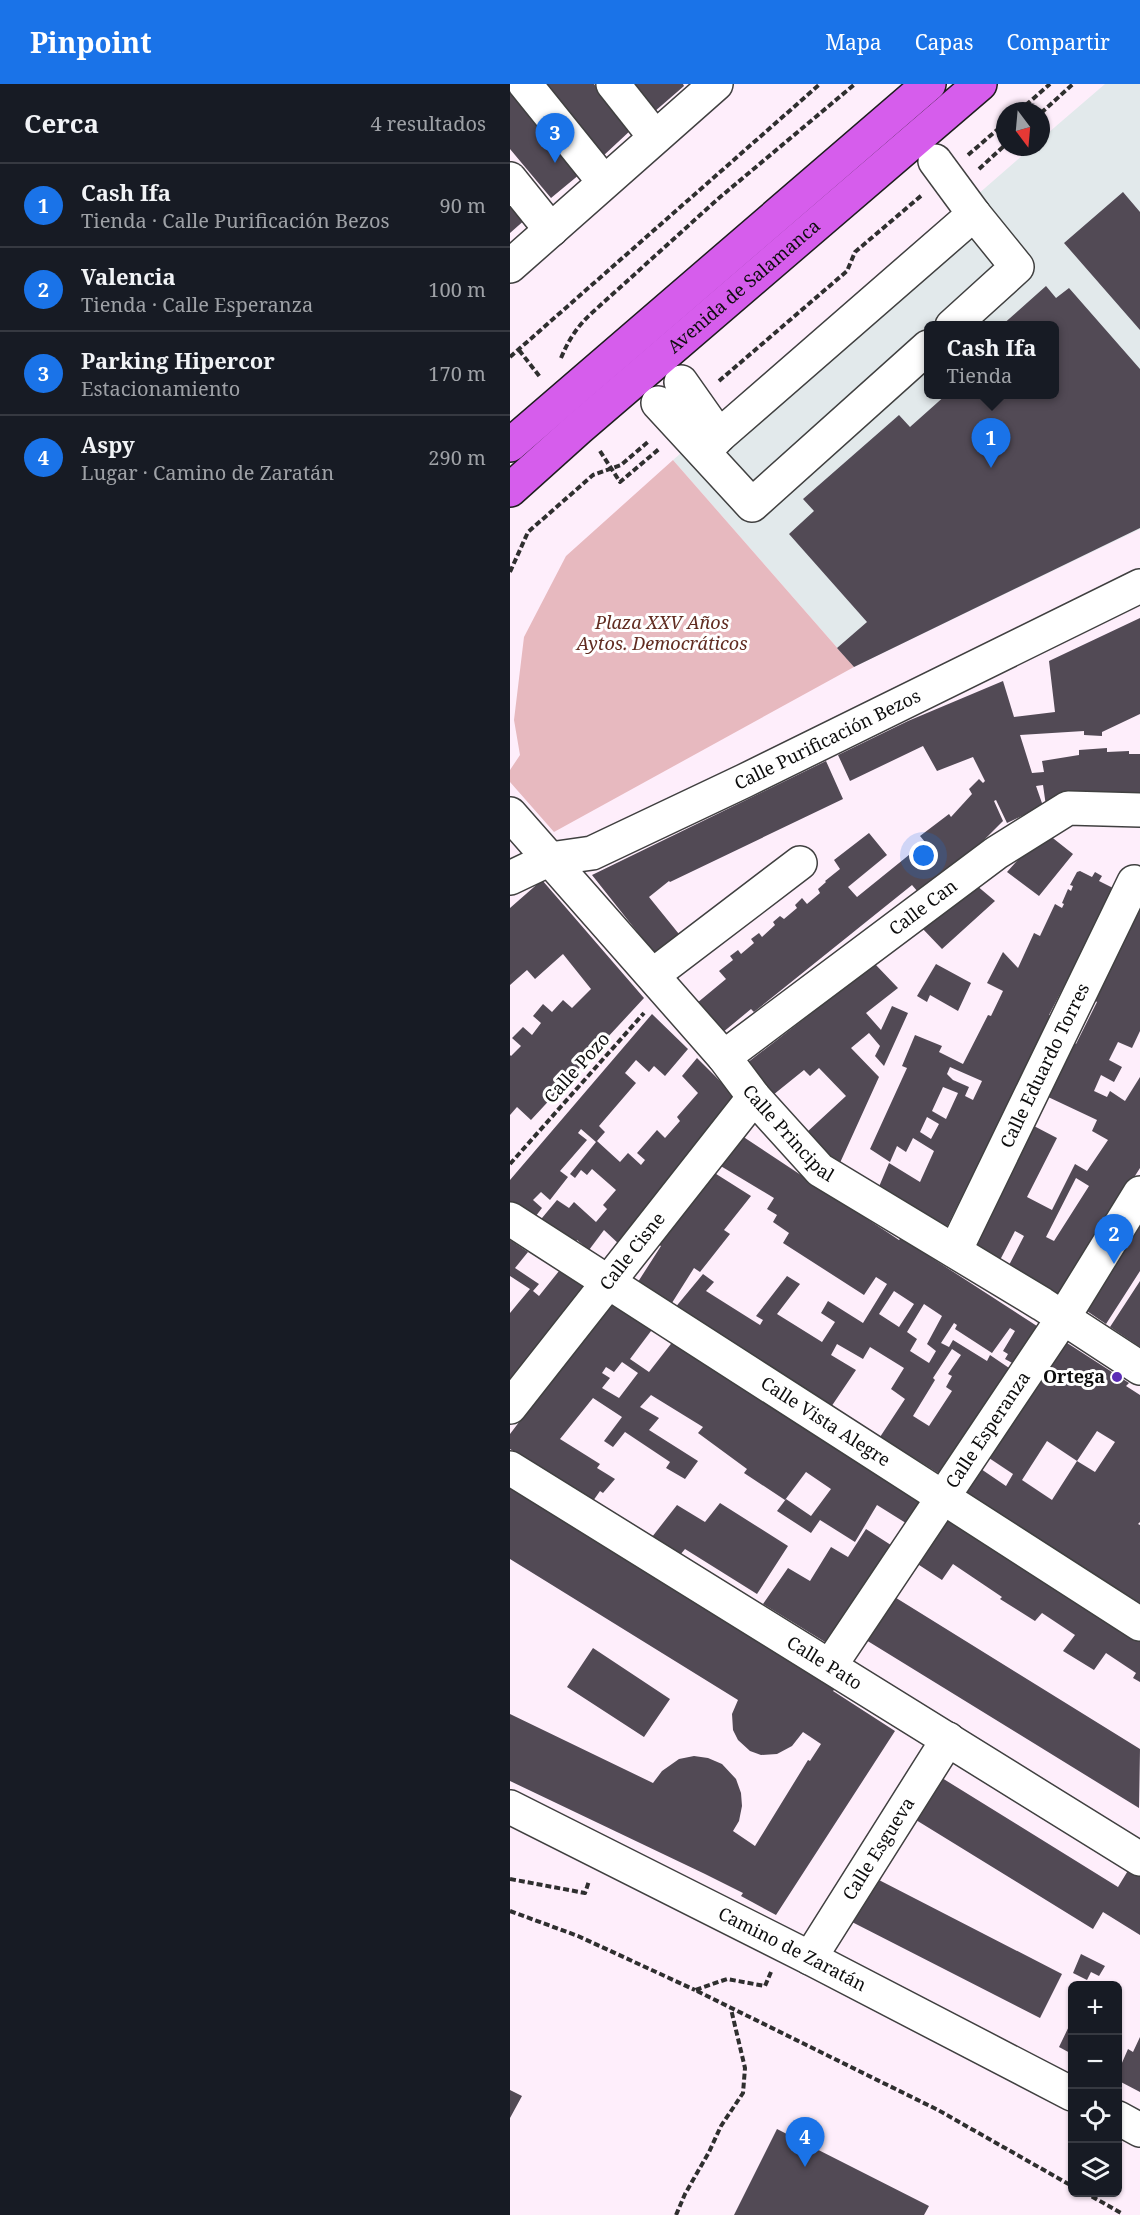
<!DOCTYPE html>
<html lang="es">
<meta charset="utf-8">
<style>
body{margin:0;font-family:"Noto Serif",serif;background:#20242c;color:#f1f3f6}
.controls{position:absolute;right:18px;bottom:18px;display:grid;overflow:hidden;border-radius:9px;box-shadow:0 2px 4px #0004}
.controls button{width:54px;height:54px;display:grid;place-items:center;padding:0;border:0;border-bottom:2px solid #363941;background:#171b24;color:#f1f3f6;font:30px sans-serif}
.compass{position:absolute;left:486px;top:18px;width:54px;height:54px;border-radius:50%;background:#171b24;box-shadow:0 2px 4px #0004;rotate:164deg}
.you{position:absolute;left:414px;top:772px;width:21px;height:21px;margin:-15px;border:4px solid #fff;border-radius:50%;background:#1a73e8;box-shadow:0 0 0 9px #1a73e833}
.badge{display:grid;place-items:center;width:39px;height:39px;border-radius:50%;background:#1a73e8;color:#fff;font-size:20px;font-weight:700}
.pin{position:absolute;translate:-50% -50px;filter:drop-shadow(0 2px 3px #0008)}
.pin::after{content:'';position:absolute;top:32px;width:21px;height:18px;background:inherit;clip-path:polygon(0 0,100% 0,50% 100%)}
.popup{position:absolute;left:414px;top:237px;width:135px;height:78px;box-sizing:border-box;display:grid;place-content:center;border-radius:9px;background:#171b24;filter:drop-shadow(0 2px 4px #0005);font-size:20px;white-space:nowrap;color:#9ea1a6}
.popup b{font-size:22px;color:#f1f3f6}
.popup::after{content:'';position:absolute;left:50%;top:100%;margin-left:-12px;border:12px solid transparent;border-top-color:#171b24}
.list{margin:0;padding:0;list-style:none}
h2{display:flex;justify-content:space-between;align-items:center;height:78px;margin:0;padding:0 24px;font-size:26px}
h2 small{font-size:20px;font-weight:400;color:#9ea1a6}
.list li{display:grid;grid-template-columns:39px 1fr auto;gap:18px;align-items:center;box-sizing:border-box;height:84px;padding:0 24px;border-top:2px solid #363941}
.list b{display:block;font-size:22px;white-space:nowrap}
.list p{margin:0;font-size:20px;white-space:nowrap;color:#9ea1a6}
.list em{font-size:20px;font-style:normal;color:#9ea1a6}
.icon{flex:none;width:33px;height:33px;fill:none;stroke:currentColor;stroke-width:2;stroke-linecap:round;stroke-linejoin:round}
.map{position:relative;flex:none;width:630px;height:2131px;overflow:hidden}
header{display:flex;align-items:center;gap:36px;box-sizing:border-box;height:84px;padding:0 30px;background:#1a73e8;color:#fff}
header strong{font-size:28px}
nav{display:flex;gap:33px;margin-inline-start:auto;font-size:21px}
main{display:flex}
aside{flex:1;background:#171b24}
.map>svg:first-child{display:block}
</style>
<header>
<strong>Pinpoint</strong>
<nav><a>Mapa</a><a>Capas</a><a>Compartir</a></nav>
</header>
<main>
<aside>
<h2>Cerca<small>4 resultados</small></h2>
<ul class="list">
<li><span class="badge">1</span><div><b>Cash Ifa</b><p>Tienda · Calle Purificación Bezos</p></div><em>90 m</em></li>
<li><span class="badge">2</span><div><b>Valencia</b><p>Tienda · Calle Esperanza</p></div><em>100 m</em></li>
<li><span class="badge">3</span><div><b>Parking Hipercor</b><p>Estacionamiento</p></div><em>170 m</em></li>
<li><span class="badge">4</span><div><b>Aspy</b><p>Lugar · Camino de Zaratán</p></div><em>290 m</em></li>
</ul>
</aside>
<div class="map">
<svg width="630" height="2131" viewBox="0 0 630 2131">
<rect width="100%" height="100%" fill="#feeefb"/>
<path fill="#e2e9eb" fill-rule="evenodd" d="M595 0H630V445L344 583 163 376 522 63H531V55ZM418 242H544V310H418Z"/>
<path fill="#e7b9bf" d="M163 376 344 583 44 748 0 698V686L10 671 4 636 14 553 56 472Z"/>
<path fill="#524a55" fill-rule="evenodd" d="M33 0H84L122 45 93 72Z
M121 0H173L174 2 144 28Z
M0 7 70 90 41 114 0 65Z
M613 108 630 128V246L554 159Z
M0 114 17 134 0 149Z
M536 202 546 214 559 204 630 285V444L344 583 327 564 357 538 279 450 304 427 293 415 389 331 400 343 437 310H544V242H491Z
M630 534V630L592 648V652L574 651V647L510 651 522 689 534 688 532 677 569 671V666L597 664V668L619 667V670H630V713L536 722 533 701 526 702 533 722 497 739 486 716 484 717 493 737 465 765 408 808 402 801 244 928 241 925 212 949 187 919 216 895 209 887 223 876 220 872 228 866 231 870 244 859 241 855 249 849 252 853 265 841 263 838 270 832 274 835 287 824 285 821 292 814 297 820 310 809 308 805 316 798 315 797 330 785 324 776 359 749 377 771 338 803 347 813 415 758 410 752 439 730 441 733 462 710 459 705 469 695 473 699 475 697 463 673 427 687 413 662 340 697 328 671 398 637 493 597 504 633 545 628 539 577Z
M316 677 333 715 160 798 159 797 139 813 173 855 148 874 82 791Z
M539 751 563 770 529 812 497 788 525 757Z
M570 787 582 793 585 788 592 792 589 797 605 805 539 931 541 932 529 957 435 1147 368 1105 379 1079 410 1098 424 1067 403 1054 396 1068 387 1062 380 1078 360 1065 397 984 392 982 405 951 432 962 429 968 453 980 478 931 481 932 493 907 477 899 493 868 508 884 524 849 530 852 545 820 552 824 554 820 552 819 558 805 561 807 563 802 560 801 567 788ZM440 983 472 997 463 1016 455 1012 459 1003 443 996 437 990ZM433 1003 448 1009 436 1035 422 1027ZM417 1033 429 1040 421 1055 410 1048Z
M32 796 134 914 21 1036 7 1023 0 1031V971L1 972 11 962 2 954 13 943 22 951 31 939 23 932 33 920 42 928 53 916 62 924 81 905 53 870 25 895 17 886 0 901V824Z
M466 801 485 817 432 865 411 843Z
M630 824V947L622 964 608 958 599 976 612 983 604 998 591 991 584 1007 597 1013 600 1007 615 1017 630 993V1084L549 1211 498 1183 514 1152 505 1147 489 1178 461 1161 522 1041 547 1054 517 1113 542 1126 565 1080 577 1087 598 1056 582 1047 587 1036 536 1012 563 958 566 960 587 918 584 916ZM566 1094 579 1102 544 1157 536 1153Z
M365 880 388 904 356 929 371 946 382 922 398 929 374 982 365 972 370 962 359 949 341 964 369 993 329 1081 310 1066 296 1049 336 1012 309 984 300 992 294 986 263 1011 237 979Z
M426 880 461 899 448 927 420 911 417 918 407 912Z
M142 930 178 965 155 992 144 982 139 988 126 976 115 989 126 999 89 1042 95 1048 87 1057 110 1078 118 1069 131 1081 135 1076 127 1069 147 1046 155 1054 170 1037 167 1033 188 1009 172 992 187 974 230 1017 110 1161 94 1146 79 1166 67 1156 62 1164 27 1140 47 1116 59 1124 64 1118 86 1138 97 1125 93 1121 106 1106 82 1085 77 1091 71 1086 65 1094 60 1090 86 1058 71 1045 68 1049 77 1056 50 1087 58 1093 40 1116 31 1108 23 1116 32 1124 22 1137 0 1122V1096Z
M232 1052 389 1156 391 1154 530 1244 506 1281 495 1275 498 1270 493 1267 505 1247 500 1244 482 1269 445 1245 447 1241 444 1239 431 1259 439 1263 443 1256 477 1277 480 1271 502 1286 433 1392 370 1353 395 1315 381 1305 394 1284 360 1263 353 1275 327 1260 321 1271 346 1286 321 1323 164 1225 193 1190 204 1198 196 1207 250 1241 253 1236 246 1232 277 1192 290 1200 267 1230 312 1258 325 1238 311 1229 318 1217 353 1239 377 1200 366 1193 354 1211 273 1159 279 1149 263 1138 267 1131 257 1125 264 1114 209 1081ZM384 1207 404 1220 389 1243 369 1230ZM414 1220 432 1232 417 1260 426 1267 419 1279 400 1267 407 1255 397 1248ZM442 1265 451 1271 438 1290 442 1292 436 1303 442 1307 419 1342 403 1332 425 1296 423 1294Z
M203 1088 241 1112 214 1146 220 1150 190 1188 184 1184 160 1222 126 1201 151 1162 147 1160Z
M630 1137V1187L596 1240 574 1225Z
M0 1156 18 1168 5 1184 29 1200 23 1207 29 1212 49 1187 77 1204 0 1304V1229L20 1205 0 1192Z
M630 1197V1263L600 1243Z
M102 1216 144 1243 120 1275 139 1288 164 1256 416 1416 399 1441 367 1421 345 1458 310 1436 301 1449 267 1427 276 1415 301 1432 321 1405 296 1388 275 1416 234 1389 237 1385 188 1349 193 1343 141 1311 130 1323 149 1334 139 1346 188 1377 175 1395 156 1384 160 1378 115 1348 103 1363 94 1357 112 1333 83 1314 50 1355 90 1380 87 1384 105 1395 93 1409 90 1407 83 1417 0 1365V1350ZM112 1278 128 1289 109 1314 92 1304 100 1294 92 1289 96 1283 104 1288Z
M554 1257 619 1299 616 1302 630 1311V1438L628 1440 630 1441V1519L456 1410 471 1385 496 1402 503 1390 479 1374ZM587 1347 605 1358 585 1388 567 1377 542 1416 512 1396 537 1357 567 1377Z
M0 1404 325 1605 323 1607 385 1647 266 1831 231 1812 233 1809 195 1790 0 1697V1630L143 1699 152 1687 169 1675 184 1672 198 1674 212 1680 226 1695 231 1709 232 1722 229 1737 223 1747 245 1762 298 1676 300 1677 311 1660 293 1648 282 1662 267 1670 251 1671 240 1667 228 1656 223 1646 222 1630 228 1616 0 1475Z
M210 1419 278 1462 247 1510 175 1465 170 1471 142 1453 167 1421 195 1438Z
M439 1433 630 1553V1598L623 1594 626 1589 596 1569 584 1586 553 1567 565 1551 532 1529 525 1537 490 1515 492 1513 443 1480 432 1496 406 1479Z
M356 1445 384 1463 315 1558 253 1520 278 1484 300 1497 321 1463 338 1473Z
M383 1512 630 1665 629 1724 356 1556Z
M83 1564 160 1615 134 1653 57 1603Z
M432 1694 608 1803 619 1785 630 1792V1851L593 1828 583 1845 406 1736Z
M369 1796 552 1890 530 1934 342 1838Z
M571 1870 595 1882 589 1892 581 1888 577 1896 563 1889Z
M562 1936V1970L549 1963Z
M630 1953V2008L609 1997 612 1990 608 1988 618 1965 623 1968Z
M0 2006 12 2012 0 2034Z
M267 2045 419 2122 414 2131H224Z"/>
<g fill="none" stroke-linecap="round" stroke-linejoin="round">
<defs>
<g id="minor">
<path d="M15 0 94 98"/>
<path d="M103 0 145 53"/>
<path d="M425 77 464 130"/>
<path d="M0 95 41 146"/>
<path d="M0 182 206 0"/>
<path d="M171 298 209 352"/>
<path d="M148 319 242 421 418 263"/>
<path d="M194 368 209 352 464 130 507 183 442 242"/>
<path id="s1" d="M0 730 214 973 244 1013 310 1086 532 1220 630 1284"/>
<path id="s2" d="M0 794 40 775 82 769 234 697 630 502"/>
<path d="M143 891 290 779"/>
<path id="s3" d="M214 973 486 769 558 724 630 726"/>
<path id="s4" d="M0 1135 630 1540"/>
<path id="s5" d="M445 1167 624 798"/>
<path id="s6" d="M0 1323 244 1013"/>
<path id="s7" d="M0 1384 630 1775"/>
<path id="s8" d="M320 1582 553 1234 630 1109"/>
<path id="s9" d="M0 1723 300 1874 562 2010"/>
<path id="s10" d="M300 1874 438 1655"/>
<path d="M608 2034 630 2046"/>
</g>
<g id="highway">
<path d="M0 361 419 0"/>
<path id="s11" d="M0 406 69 344 470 0"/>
</g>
</defs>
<use href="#minor" stroke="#404040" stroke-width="36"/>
<use href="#highway" stroke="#1e1e1e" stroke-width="36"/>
<path stroke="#2f2f2f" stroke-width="4" stroke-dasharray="6 3" stroke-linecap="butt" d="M509 27 540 0
M531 29 563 0
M458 71 495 39
M469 85 495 61
M9 266 30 293
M0 273 310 0
M51 274C59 255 68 241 84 227L209 114 345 0
M209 297 337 187 345 168 412 111
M90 367 110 398 149 365
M0 488 18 448 83 391 111 381 139 357
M0 1080 134 929
M0 1795 75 1809 79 1797
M0 1827 68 1852 185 1906
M261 1888 255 1902 217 1895 185 1906 428 2026 562 2102
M574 2108 611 2129
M166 2131 175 2110 199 2068 211 2042 233 2009 235 1984 221 1925"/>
<use href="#minor" stroke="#fff" stroke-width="33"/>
<use href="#highway" stroke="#d65dec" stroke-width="33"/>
</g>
<circle fill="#5b2cb5" stroke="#fff" stroke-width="2" cx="607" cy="1293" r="6"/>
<g text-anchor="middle" stroke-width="6" stroke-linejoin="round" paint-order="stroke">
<g font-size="18" fill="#0d0d0d" stroke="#fff">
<text dy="6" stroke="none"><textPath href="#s11" startOffset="310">Avenida de Salamanca</textPath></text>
<text dy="6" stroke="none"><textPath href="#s2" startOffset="348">Calle Purificación Bezos</textPath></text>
<text dy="6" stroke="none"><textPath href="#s3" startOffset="249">Calle Can</textPath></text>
<text dy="6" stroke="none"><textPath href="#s5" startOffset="206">Calle Eduardo Torres</textPath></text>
<text transform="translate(67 984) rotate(-48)" y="6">Calle Pozo</text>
<text dy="6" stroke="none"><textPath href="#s1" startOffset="424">Calle Principal</textPath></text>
<text dy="6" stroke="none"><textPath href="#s6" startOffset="198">Calle Cisne</textPath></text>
<text dy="6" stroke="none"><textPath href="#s4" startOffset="375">Calle Vista Alegre</textPath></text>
<text dy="6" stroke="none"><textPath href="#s8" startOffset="284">Calle Esperanza</textPath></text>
<text dy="6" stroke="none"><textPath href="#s7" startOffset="370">Calle Pato</textPath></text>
<text dy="6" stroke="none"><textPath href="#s10" startOffset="129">Calle Esgueva</textPath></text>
<text dy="6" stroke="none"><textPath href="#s9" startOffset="316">Camino de Zaratán</textPath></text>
</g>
<g font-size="18" font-style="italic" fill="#612c21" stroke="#fff">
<text x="152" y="545">Plaza XXV Años<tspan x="152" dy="21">Aytos. Democráticos</tspan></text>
</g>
<g font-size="18" font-weight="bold" fill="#0d0d0d" stroke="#fff" text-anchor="end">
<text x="595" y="1299">Ortega</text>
</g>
</g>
</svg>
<div class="controls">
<button>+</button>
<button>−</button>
<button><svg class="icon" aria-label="locate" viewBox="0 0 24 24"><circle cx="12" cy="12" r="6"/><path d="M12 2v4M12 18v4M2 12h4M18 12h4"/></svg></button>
<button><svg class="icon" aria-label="layers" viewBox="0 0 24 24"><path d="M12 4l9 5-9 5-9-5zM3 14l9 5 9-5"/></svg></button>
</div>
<svg class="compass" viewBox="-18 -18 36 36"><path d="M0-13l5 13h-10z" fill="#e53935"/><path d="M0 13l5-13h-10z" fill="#9ea1a6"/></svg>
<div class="you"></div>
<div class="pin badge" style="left:481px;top:384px">1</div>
<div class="popup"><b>Cash Ifa</b>Tienda</div>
<div class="pin badge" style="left:604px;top:1180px">2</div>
<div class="pin badge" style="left:45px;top:79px">3</div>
<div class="pin badge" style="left:295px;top:2083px">4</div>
</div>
</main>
